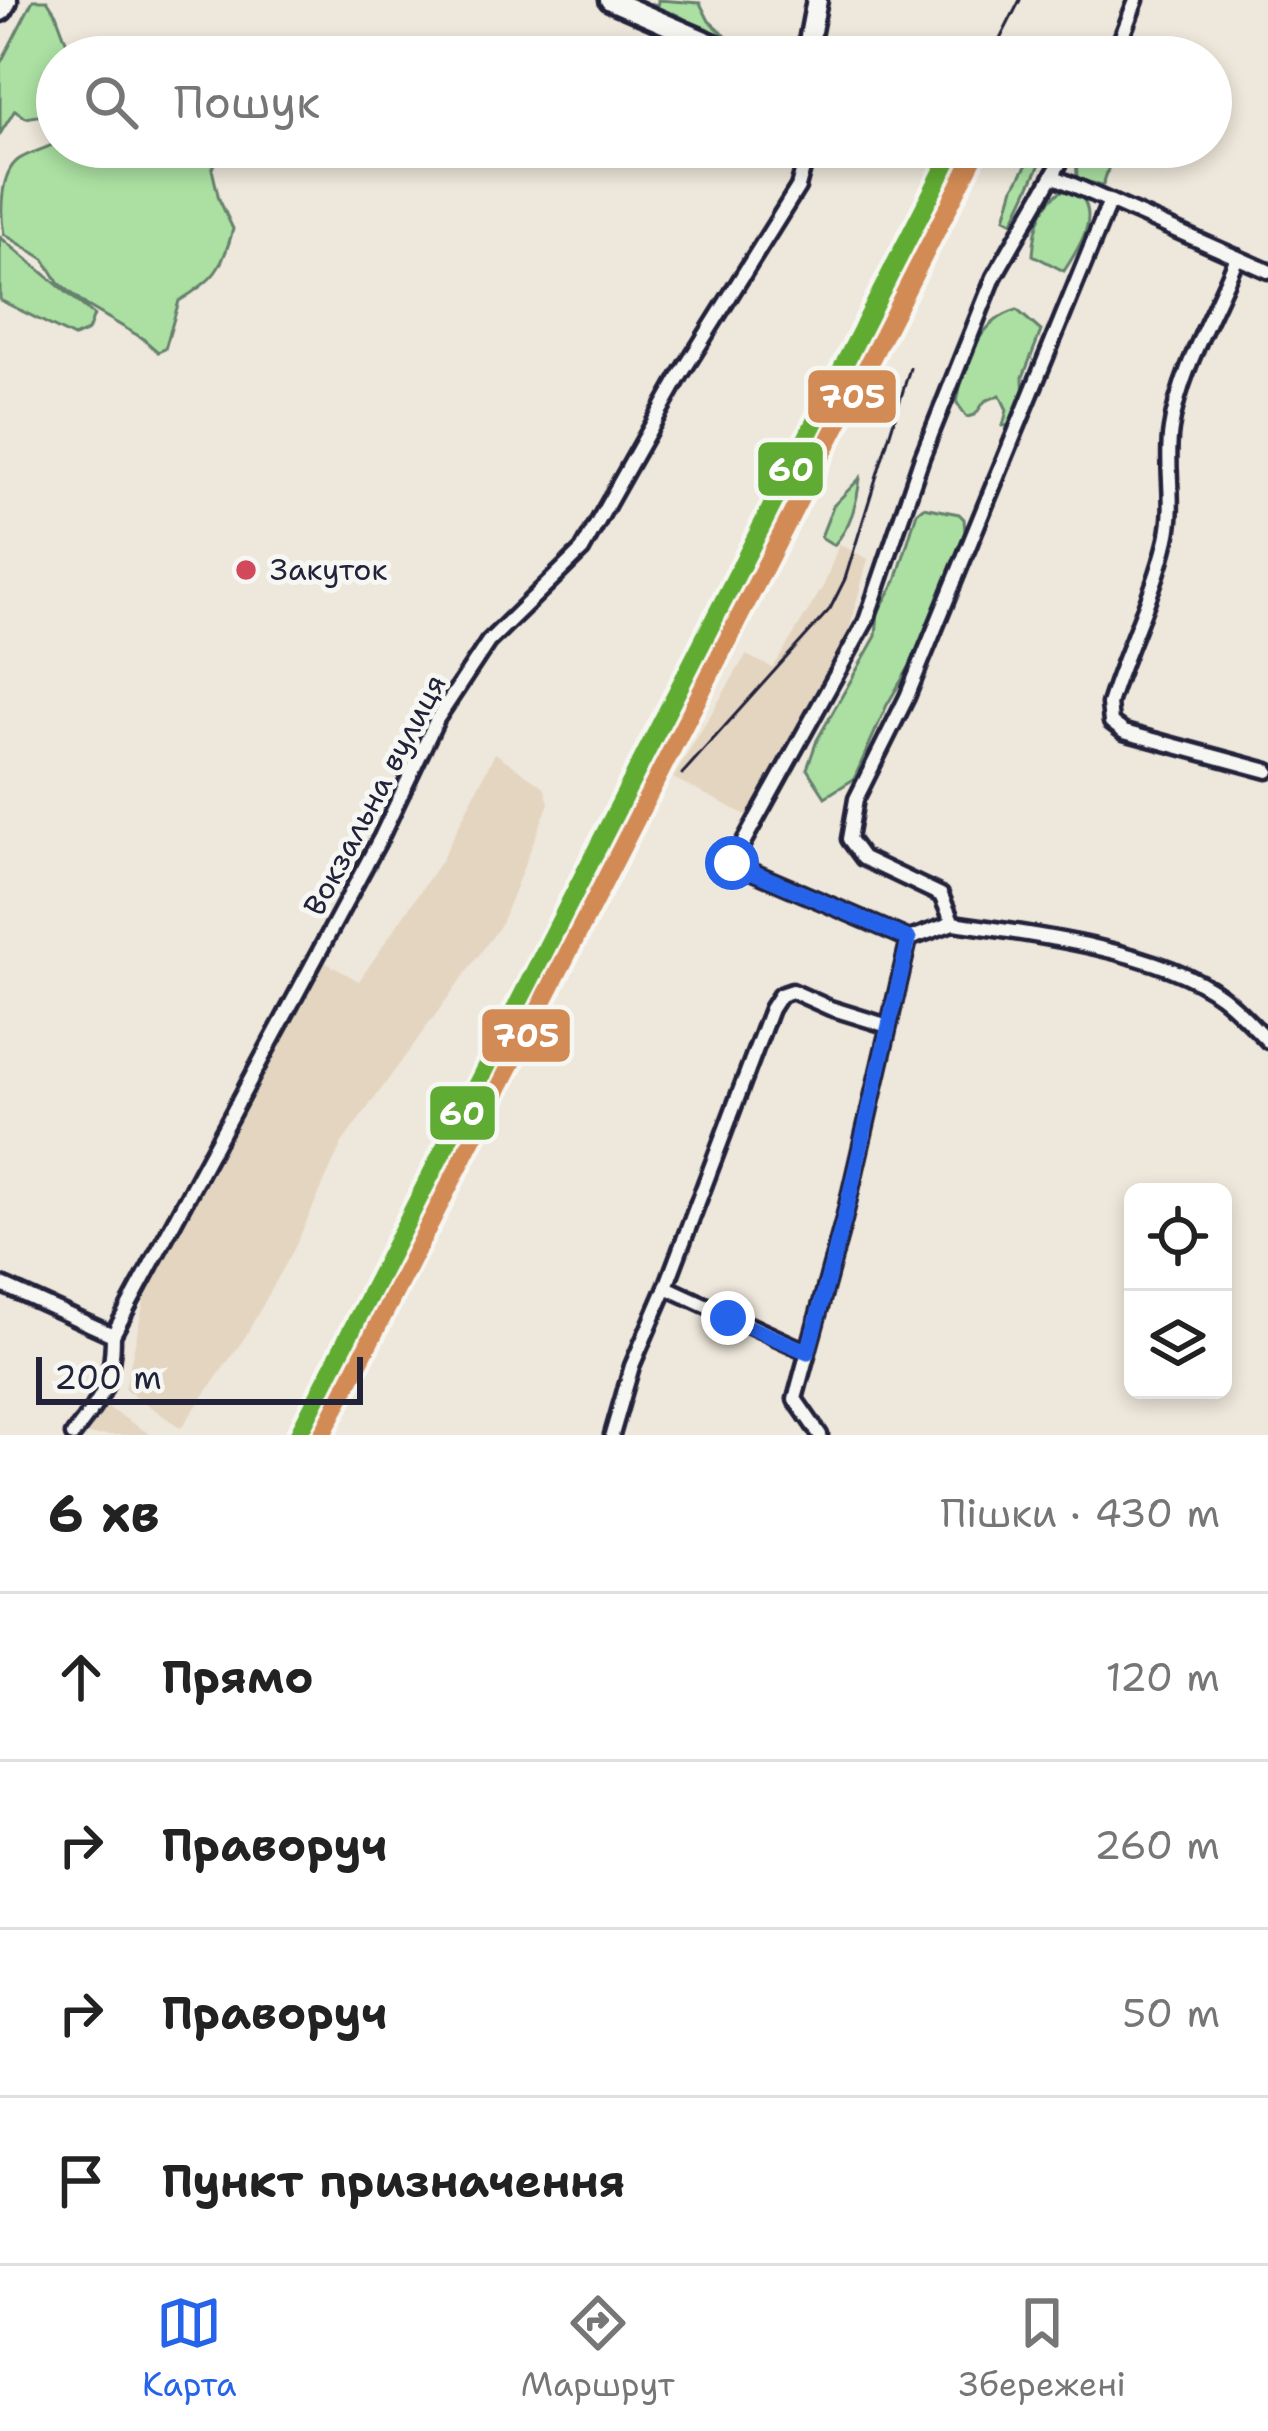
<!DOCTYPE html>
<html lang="uk">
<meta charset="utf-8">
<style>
body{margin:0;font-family:"Shantell Sans",sans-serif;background:#f6f6f6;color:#222}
.controls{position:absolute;right:36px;bottom:36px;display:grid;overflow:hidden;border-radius:18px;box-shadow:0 6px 18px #0003}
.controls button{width:108px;height:108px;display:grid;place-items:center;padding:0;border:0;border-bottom:3px solid #e0e0e0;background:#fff;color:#222;font:60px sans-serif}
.scale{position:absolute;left:36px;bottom:30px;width:327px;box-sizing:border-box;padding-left:12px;border:6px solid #22223b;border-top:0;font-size:33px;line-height:42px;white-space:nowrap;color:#22223b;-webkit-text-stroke:9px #f6f6f2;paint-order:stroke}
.stop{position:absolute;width:36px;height:36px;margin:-27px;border:9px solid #2563eb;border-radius:50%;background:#fff}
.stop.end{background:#2563eb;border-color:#fff;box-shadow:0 3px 12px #0008}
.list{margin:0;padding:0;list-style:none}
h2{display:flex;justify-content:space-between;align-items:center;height:156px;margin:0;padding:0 48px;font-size:51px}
h2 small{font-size:39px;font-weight:400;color:#767676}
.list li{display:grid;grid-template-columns:78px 1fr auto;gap:36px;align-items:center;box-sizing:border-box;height:168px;padding:0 48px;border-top:3px solid #e0e0e0}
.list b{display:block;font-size:45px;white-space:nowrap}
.list em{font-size:39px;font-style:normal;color:#767676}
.icon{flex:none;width:66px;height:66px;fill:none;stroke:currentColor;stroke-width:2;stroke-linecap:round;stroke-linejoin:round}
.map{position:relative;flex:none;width:1268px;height:1435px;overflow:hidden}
.search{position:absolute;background:#fff;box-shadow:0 6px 18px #0003;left:36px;right:36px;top:36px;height:132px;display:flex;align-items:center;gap:30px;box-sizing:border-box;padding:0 42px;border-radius:66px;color:#767676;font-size:45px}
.sheet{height:828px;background:#fff}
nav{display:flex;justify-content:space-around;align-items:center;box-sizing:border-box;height:168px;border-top:3px solid #e0e0e0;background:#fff;font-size:33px;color:#767676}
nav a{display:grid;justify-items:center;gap:6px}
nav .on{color:#2563eb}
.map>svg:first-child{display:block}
</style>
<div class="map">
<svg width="1268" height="1435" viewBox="0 0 1268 1435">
<rect width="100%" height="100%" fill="#eee7db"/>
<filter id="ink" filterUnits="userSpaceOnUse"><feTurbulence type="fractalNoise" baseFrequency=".00833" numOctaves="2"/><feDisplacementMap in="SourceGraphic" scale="24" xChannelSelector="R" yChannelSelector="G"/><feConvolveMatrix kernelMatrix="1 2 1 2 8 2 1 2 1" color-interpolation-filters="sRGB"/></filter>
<g filter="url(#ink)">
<path fill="#e4d5c0" d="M839 544 868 559 849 630 835 667 804 722 799 721 774 775 748 816 673 778 746 655 773 668 824 585Z
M495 753 544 787 549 803 500 926 342 1143 294 1249 245 1337 181 1428 125 1389 147 1287 268 1056 323 961 359 981 441 861Z
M107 1407 148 1433 150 1435H83Z"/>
<path fill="#abe0a2" stroke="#66816e" stroke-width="3" d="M33 0H47L56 14 72 57H57V107L48 114 26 118 15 110 0 134V64Z
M658 0 700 3 709 21 724 34 713 39C697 31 688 18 673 13L667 18 638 5 658 4Z
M57 137V147H225L212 169 219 199 233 229C222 270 215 279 179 301L165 349 158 352 142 338 86 305 59 283 44 259 4 234C0 213 0 174 18 160 27 153 43 150 54 144Z
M1037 147H1048L1013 222 1005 218 1014 187Z
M1076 147H1115L1103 185 1077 180Z
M1071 187C1104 209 1082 244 1064 271L1033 255C1035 226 1042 196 1071 187Z
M0 237 94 315 88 331 74 337 0 300Z
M1017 310 1041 331 1023 377 1024 409 1019 425 1003 426 1007 410 1000 395 985 401 975 415 967 417 957 403C963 366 977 321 1017 310Z
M860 478C857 503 851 526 834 545L821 537 833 506Z
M923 507 959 514 964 519 965 532 911 664 887 705 854 779 825 797 807 769 817 740 876 636 878 612 896 581 917 512Z"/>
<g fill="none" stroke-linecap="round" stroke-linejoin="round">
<defs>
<path id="street" d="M1114 57 1136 0
M1069 147 994 277 922 457 866 621 732 863 909 939 953 923 941 895 863 858 849 839 856 799 907 697 1109 203
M1055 177 1268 271
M1237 257C1215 313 1180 369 1171 429 1165 465 1176 502 1167 539 1154 595 1126 649 1109 704L1111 722 1124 732 1268 771
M953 923C1026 933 1163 951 1221 996 1238 1009 1253 1026 1268 1041
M0 1284 113 1335
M666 1287 808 1352
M73 1435C102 1397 113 1384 113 1335L381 837 437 719 488 642 582 550 680 376 798 187 809 147
M612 1435 632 1366 666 1287 771 1009 780 995 792 991 830 1008 888 1026
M820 1435 795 1399 844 1219 909 939"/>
<path id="secondary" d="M610 0 742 57
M806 57 817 0"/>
<path id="highway" d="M0 8 4 0"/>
</defs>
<use href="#street" stroke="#22223b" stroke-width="21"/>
<use href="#secondary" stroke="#22223b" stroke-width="27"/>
<use href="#highway" stroke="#22223b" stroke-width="33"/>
<use href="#street" stroke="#f6f6f2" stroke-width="12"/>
<use href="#secondary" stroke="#f6f6f2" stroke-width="18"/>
<use href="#highway" stroke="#f6f6f2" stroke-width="24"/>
<path stroke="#22223b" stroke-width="3" d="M991 57 1020 0
M682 774 830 609 845 579 910 368
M618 792 945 147"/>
<defs>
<path id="rail-1" d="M298 1435 955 147"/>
<path id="rail-2" d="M322 1435 974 157"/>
</defs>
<use href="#rail-1" stroke="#f6f6f2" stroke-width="27"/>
<use href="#rail-2" stroke="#f6f6f2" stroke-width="27"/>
<use href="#rail-1" stroke="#60ab33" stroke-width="18"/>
<use href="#rail-2" stroke="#d38b55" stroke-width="18"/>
</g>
</g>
<g fill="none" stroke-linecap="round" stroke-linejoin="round" filter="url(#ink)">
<path stroke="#2563eb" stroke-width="15" d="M728 1318 808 1352 844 1219 909 939 732 863"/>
</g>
<circle fill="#d1495b" stroke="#f6f6f2" stroke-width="4.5" cx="246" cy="570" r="12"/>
<g text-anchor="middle" stroke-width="10" stroke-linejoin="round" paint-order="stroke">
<g font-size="30" fill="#22223b" stroke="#f6f6f2" text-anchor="start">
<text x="270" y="580">Закуток</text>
</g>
<g font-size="30" fill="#22223b" stroke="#f6f6f2">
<text transform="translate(375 795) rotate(-62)" y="10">Вокзальна вулиця</text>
</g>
</g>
<g stroke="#f6f6f2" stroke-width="4.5">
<rect x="806" y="368" width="92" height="57" rx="12" fill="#d38b55"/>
<rect x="756" y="440" width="69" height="58" rx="12" fill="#60ab33"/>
<rect x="480" y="1007" width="92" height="57" rx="12" fill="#d38b55"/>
<rect x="428" y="1084" width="69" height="58" rx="12" fill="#60ab33"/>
</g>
<g font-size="33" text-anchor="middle" font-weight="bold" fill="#fff">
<text x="852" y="408">705</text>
<text x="791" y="481">60</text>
<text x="526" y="1047">705</text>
<text x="462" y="1125">60</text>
</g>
</svg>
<div class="controls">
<button><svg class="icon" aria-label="locate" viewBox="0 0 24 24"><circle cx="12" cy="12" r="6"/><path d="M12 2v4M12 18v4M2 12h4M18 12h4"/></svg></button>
<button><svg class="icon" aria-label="layers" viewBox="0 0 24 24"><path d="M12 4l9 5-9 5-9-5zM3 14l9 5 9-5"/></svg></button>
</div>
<div class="scale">200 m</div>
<div class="stop" style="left:732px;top:863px"></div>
<div class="stop end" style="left:728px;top:1318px"></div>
<div class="search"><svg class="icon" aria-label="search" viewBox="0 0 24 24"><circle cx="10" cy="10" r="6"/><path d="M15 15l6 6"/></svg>Пошук</div>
</div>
<section class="sheet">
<h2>6 хв<small>Пішки · 430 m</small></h2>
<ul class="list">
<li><svg class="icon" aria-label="ahead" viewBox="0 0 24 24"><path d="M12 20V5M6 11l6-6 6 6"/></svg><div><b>Прямо</b></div><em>120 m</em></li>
<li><svg class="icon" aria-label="right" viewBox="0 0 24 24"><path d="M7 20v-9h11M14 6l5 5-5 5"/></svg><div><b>Праворуч</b></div><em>260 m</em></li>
<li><svg class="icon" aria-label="right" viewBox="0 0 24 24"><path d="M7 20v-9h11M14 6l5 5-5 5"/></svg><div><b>Праворуч</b></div><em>50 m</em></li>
<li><svg class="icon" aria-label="arrive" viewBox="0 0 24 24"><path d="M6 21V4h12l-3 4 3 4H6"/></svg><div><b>Пункт призначення</b></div></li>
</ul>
</section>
<nav>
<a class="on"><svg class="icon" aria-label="map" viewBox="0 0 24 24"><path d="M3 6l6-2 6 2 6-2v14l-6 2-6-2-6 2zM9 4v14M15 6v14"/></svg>Карта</a>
<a><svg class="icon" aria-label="directions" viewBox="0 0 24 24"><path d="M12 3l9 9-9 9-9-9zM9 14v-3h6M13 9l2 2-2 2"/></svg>Маршрут</a>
<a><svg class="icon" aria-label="saved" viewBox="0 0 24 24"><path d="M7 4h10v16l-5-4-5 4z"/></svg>Збережені</a>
</nav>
